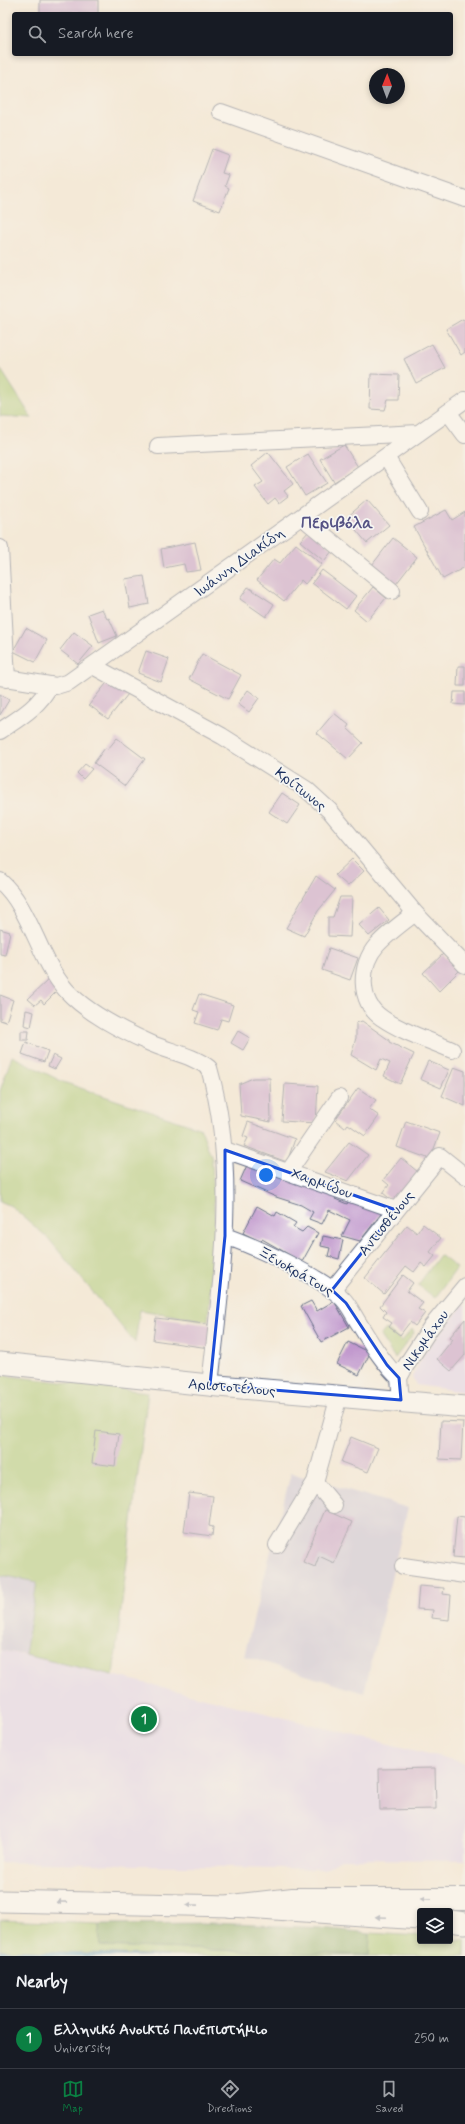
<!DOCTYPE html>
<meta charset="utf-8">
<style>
body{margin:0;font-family:Mynerve,sans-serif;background:#242831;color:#f1f3f6}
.controls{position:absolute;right:12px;bottom:12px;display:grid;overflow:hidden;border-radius:4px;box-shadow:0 2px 6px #0003}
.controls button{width:36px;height:36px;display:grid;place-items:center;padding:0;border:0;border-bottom:1px solid #363941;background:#171b24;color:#f1f3f6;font:20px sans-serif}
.compass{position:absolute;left:369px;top:68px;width:36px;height:36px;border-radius:50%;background:#171b24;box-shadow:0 2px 6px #0003;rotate:1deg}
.you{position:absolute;left:266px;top:1175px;width:14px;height:14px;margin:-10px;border:3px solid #fff;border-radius:50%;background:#1a73e8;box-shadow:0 0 0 6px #1a73e833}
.badge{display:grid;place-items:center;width:26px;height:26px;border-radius:50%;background:#0b8043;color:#fff;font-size:13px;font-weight:700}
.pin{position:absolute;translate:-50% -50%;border:2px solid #fff;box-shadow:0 1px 4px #0006}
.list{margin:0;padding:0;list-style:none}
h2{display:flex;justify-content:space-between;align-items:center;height:52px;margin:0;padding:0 16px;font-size:17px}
h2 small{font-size:13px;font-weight:400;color:#9ea1a6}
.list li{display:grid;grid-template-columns:26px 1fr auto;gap:12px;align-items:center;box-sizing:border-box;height:60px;padding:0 16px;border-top:1px solid #363941}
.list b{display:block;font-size:15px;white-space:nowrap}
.list p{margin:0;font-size:13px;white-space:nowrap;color:#9ea1a6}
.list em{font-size:13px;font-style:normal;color:#9ea1a6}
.icon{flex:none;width:22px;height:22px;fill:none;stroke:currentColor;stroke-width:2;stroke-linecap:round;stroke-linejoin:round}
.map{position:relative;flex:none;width:465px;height:1956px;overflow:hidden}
.search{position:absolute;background:#171b24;box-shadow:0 2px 6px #0003;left:12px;right:12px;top:12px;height:44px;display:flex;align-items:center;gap:10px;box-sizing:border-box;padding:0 14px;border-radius:4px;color:#9ea1a6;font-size:15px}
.sheet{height:112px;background:#171b24}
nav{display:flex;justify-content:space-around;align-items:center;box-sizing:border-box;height:56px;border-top:1px solid #363941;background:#171b24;font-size:11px;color:#9ea1a6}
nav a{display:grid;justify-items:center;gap:2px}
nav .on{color:#0b8043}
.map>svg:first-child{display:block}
</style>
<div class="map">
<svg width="465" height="1956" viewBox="0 0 465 1956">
<rect width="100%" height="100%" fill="#f6f6f2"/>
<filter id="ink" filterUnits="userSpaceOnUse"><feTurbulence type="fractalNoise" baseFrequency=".025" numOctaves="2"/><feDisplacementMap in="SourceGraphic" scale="8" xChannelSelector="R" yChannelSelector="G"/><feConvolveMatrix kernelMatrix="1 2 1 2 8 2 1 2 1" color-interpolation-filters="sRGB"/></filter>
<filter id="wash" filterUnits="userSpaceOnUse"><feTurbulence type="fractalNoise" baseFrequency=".012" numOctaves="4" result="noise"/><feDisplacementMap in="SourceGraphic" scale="16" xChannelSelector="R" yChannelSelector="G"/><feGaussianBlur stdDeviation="0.9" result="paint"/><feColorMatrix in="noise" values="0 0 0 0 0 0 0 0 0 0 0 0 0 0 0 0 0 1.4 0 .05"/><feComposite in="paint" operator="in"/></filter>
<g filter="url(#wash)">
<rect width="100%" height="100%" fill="#f4e9d7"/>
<path fill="#e0d4f4" d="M465 1303V1392L416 1385 412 1377 425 1352Z
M0 1650 113 1675 465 1763V1860L341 1859 324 1869 0 1862Z"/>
<path fill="#c4c0db" d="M291 1473 408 1508 364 1693 244 1656Z
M0 1575 38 1582 25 1655 0 1650Z"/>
<path fill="#a7ca73" stroke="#617c68" d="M0 368 32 418 0 416Z
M12 1056 63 1082 201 1129 212 1159 215 1231 208 1321 140 1310 135 1343 48 1238 11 1206 0 1201V1091Z
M440 1255 457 1268 435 1298 418 1285Z
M386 1329 402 1341 412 1329 414 1333 395 1358 380 1336Z
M0 1375 148 1392 113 1675 25 1655 37 1582 0 1575Z
M0 1920 99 1924 100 1946 369 1955 370 1933 420 1936V1941H450V1939L465 1940V1956H168L0 1950Z"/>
<path fill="#85ae65" stroke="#506e62" d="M213 1923 321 1928 370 1933 369 1955 100 1946 99 1924Z"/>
<path fill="#58aed4" stroke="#3a6e99" d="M0 1950 168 1956H0Z"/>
<g id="blocks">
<path fill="#bf94cc" d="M40 0H98V14H40Z
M212 149 228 155 222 173 229 175 225 186 229 188 220 211 193 201Z
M463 319 465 322V352L461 355 446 329Z
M432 344 445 368 416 383 404 359Z
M371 374 399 375 398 400H388L385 410 370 409Z
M344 445 358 467 334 482 320 459Z
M268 452 293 484 284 491 288 496 279 503 275 498 268 504 255 487 263 482 251 466Z
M308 454 327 483 305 496 287 467Z
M367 500 389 525 367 543 346 518Z
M446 510 452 520 465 512V567L443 579 414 527Z
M310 530 333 550 324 561 300 541Z
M393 538 417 557 396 584 372 565Z
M195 542 201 570 186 572 184 564 164 568 161 549Z
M296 544 322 564 305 584 301 580 284 601 257 580 274 559 280 563Z
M322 570 356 596 346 609 312 583Z
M144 576 149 604 130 608 125 579Z
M248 587 274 604 266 617 240 599Z
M373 587 386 598 367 621 354 610Z
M102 609 107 619 109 618 117 636 99 643 88 614Z
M26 628 47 640 35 662 13 651Z
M74 632 93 646 78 664 60 650Z
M146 651 169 659 161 682 138 673Z
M202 654 241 675 228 699 189 679Z
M458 666H465V686H457Z
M110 679 128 694 108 719 89 705Z
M248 690 259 698 249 712 238 704Z
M454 692H465V705L453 704Z
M0 694 9 700 0 715Z
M334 713 349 725 347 728 363 743 348 759 317 733Z
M117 738 145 759 125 786 94 763 105 748 108 749Z
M85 764 92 769 83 779 77 773Z
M282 793 300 805 287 824 269 812Z
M352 859 364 871 348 886 335 875Z
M316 876 335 890 318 911 304 936 286 928Z
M340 897H352L350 937 328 936V917H333Z
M379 908 389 920 369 936 359 925Z
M0 929 10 932 5 955 0 954Z
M329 948 358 958 350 980 322 970Z
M443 954 459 971 439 991 423 973Z
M51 977 61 987 44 1004 41 1000 35 1005 28 999Z
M199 994 233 1005 228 1021 221 1019 217 1030 195 1023 199 1012 193 1010Z
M0 995 13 1000 6 1022 0 1020Z
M26 1010 34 1012 31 1027 24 1025Z
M362 1021 389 1040V1042L414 1054 400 1084 384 1076 390 1063 381 1059 376 1070 351 1055 356 1038V1023Z
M21 1031H29L28 1040H21Z
M238 1031 250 1038 243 1050 231 1043Z
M26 1042 48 1051 44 1062 22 1054Z
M53 1055 61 1059 55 1069 48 1066Z
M428 1061 449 1070 441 1088 420 1079Z
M454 1067 465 1071V1106L442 1096Z
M253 1078H270L271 1122 241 1116 239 1084Z
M285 1084 318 1086 316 1123 282 1121Z
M358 1088 376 1100 369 1109 379 1116 365 1136 348 1124 345 1128 335 1120Z
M406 1121 440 1133 430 1159 397 1147Z
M248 1122 295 1139 287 1162 244 1146 248 1138 243 1136Z
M349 1142 368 1155 348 1181 325 1172Z
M401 1158 418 1172 394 1202 383 1193 389 1185 383 1180Z
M248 1163 339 1194 335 1199 347 1204 351 1197 384 1210 360 1241 342 1236 350 1220 329 1210 322 1224 309 1219 313 1212 301 1205 276 1197 240 1181Z
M257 1206 275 1216 277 1212 296 1223 293 1227 302 1232 307 1227 318 1233 302 1262 262 1239 261 1242 243 1233Z
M423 1224 441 1238 430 1252 435 1256 426 1267 421 1263 414 1272 406 1266 384 1294 365 1278 407 1225 417 1233Z
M323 1236 343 1240 339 1259 328 1256 330 1248 321 1246Z
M403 1275 413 1283 407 1291 423 1303 418 1309 425 1313 415 1326 410 1322 400 1335 389 1327 392 1323 383 1317 386 1312 380 1306Z
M311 1301 317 1311 334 1301 349 1327 321 1342 301 1306Z
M156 1318 213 1325 209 1348 153 1340Z
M465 1319V1355L451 1371 437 1359 453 1339 450 1337Z
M348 1342 370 1353 359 1375 337 1364Z
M441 1421 463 1422 461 1460 439 1459Z
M96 1431 119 1434 115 1466 92 1463Z
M351 1437 378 1448 368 1472 341 1462Z
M189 1493 213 1496 209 1526 213 1527 212 1536 184 1532Z
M325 1510 352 1522 334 1563 319 1556 315 1567 303 1562Z
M457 1516 465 1517V1558L453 1557Z
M419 1586 444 1588 443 1594 451 1595 449 1620 432 1618 433 1610 417 1609Z
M435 1768 436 1809 380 1810 379 1769Z"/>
</g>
</g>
<g filter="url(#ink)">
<use href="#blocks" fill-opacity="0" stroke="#677088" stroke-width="1"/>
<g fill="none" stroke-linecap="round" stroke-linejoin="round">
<defs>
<path id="minor" d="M221 112 465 199
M448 412 465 435
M158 446 419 433
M386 457 420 512
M302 517 392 591
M0 548 7 679
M93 666 222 736 306 789 330 811 415 913 465 965
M0 677 56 686 69 682 465 400
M0 731C19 718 39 707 50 685
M0 881C31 908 38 958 66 990 87 1013 121 1030 150 1043 170 1052 192 1055 209 1068 239 1172 221 1280 210 1385
M415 913C402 923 388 933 377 945 359 965 358 1002 382 1018 402 1032 429 1040 452 1050
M225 1150 396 1210
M289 1171 339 1098
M225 1236C254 1246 322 1277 343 1299 349 1305 353 1314 358 1322 370 1341 382 1362 399 1378
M332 1290 440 1156 465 1176
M401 1400 399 1378 405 1367 431 1327 465 1286
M315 1482 334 1505
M277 1545 315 1482 339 1396
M403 1566 465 1575"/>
<path id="major" d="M0 1363 218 1386 465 1407
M0 1901 231 1906 420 1919
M450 1921 465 1923"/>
<path id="highway" d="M231 1906 293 1899H465"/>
</defs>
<use href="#minor" stroke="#677088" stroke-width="18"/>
<use href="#major" stroke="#677088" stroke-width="23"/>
<use href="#highway" stroke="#677088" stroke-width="24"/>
<use href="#minor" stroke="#fff" stroke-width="16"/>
<use href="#major" stroke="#fff" stroke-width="21"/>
<use href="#highway" stroke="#fff" stroke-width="22"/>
</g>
<defs><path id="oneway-solid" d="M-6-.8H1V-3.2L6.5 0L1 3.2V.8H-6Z"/></defs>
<g fill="#8d97ae">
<use href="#oneway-solid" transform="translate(426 1899) rotate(-179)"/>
<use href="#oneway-solid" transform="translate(62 1902) rotate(-179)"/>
<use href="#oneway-solid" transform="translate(192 1905) rotate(-179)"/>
<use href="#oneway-solid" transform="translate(381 1917) rotate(-177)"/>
</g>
</g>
<path d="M0 0H465V1956H0ZM225 1150 396 1210 332 1290 346 1303 387 1365 399 1378 401 1400 210 1385 225 1236Z" fill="#f4e9d7" fill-opacity=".55" fill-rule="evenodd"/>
<path fill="none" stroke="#1d4ed8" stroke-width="3" stroke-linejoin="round" d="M225 1150 396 1210 332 1290 346 1303 387 1365 399 1378 401 1400 210 1385 225 1236Z"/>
<g text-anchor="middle" stroke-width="3.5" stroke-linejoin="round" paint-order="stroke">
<g font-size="15" fill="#1b2f5e" stroke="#f6f6f2">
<text transform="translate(239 562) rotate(-36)" y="5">Ιωάννη Διακίδη</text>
<text transform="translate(301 789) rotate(38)" y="5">Κρίτωνος</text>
<text transform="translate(322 1183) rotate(20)" y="5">Χαρμίδου</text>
<text transform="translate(386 1223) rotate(-51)" y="5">Αντισθένους</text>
<text transform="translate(296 1271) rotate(30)" y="5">Ξενοκράτους</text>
<text transform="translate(425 1340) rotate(-55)" y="5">Νικομάχου</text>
<text transform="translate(232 1387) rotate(5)" y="5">Αριστοτέλους</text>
</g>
<g font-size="17" font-weight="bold" fill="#545284" stroke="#f6f6f2">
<text x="337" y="528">Περιβόλα</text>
</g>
</g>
</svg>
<div class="controls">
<button><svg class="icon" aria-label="layers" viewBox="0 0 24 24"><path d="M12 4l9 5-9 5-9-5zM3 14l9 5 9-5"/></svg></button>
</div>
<svg class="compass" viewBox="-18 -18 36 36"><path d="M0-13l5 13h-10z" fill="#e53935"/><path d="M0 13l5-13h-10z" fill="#9ea1a6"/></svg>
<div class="you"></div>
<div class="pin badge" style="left:144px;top:1719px">1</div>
<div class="search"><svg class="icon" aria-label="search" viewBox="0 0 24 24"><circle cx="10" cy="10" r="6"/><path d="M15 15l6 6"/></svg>Search here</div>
</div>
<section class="sheet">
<h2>Nearby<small></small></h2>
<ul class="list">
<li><span class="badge">1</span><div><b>Ελληνικό Ανοικτό Πανεπιστήμιο</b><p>University</p></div><em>250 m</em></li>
</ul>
</section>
<nav>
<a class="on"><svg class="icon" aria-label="map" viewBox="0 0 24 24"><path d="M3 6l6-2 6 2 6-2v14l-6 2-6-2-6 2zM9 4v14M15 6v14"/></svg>Map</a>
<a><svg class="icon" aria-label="directions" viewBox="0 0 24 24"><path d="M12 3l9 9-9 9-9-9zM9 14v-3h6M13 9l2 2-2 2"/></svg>Directions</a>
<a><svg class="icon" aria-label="saved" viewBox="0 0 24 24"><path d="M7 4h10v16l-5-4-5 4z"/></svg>Saved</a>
</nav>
